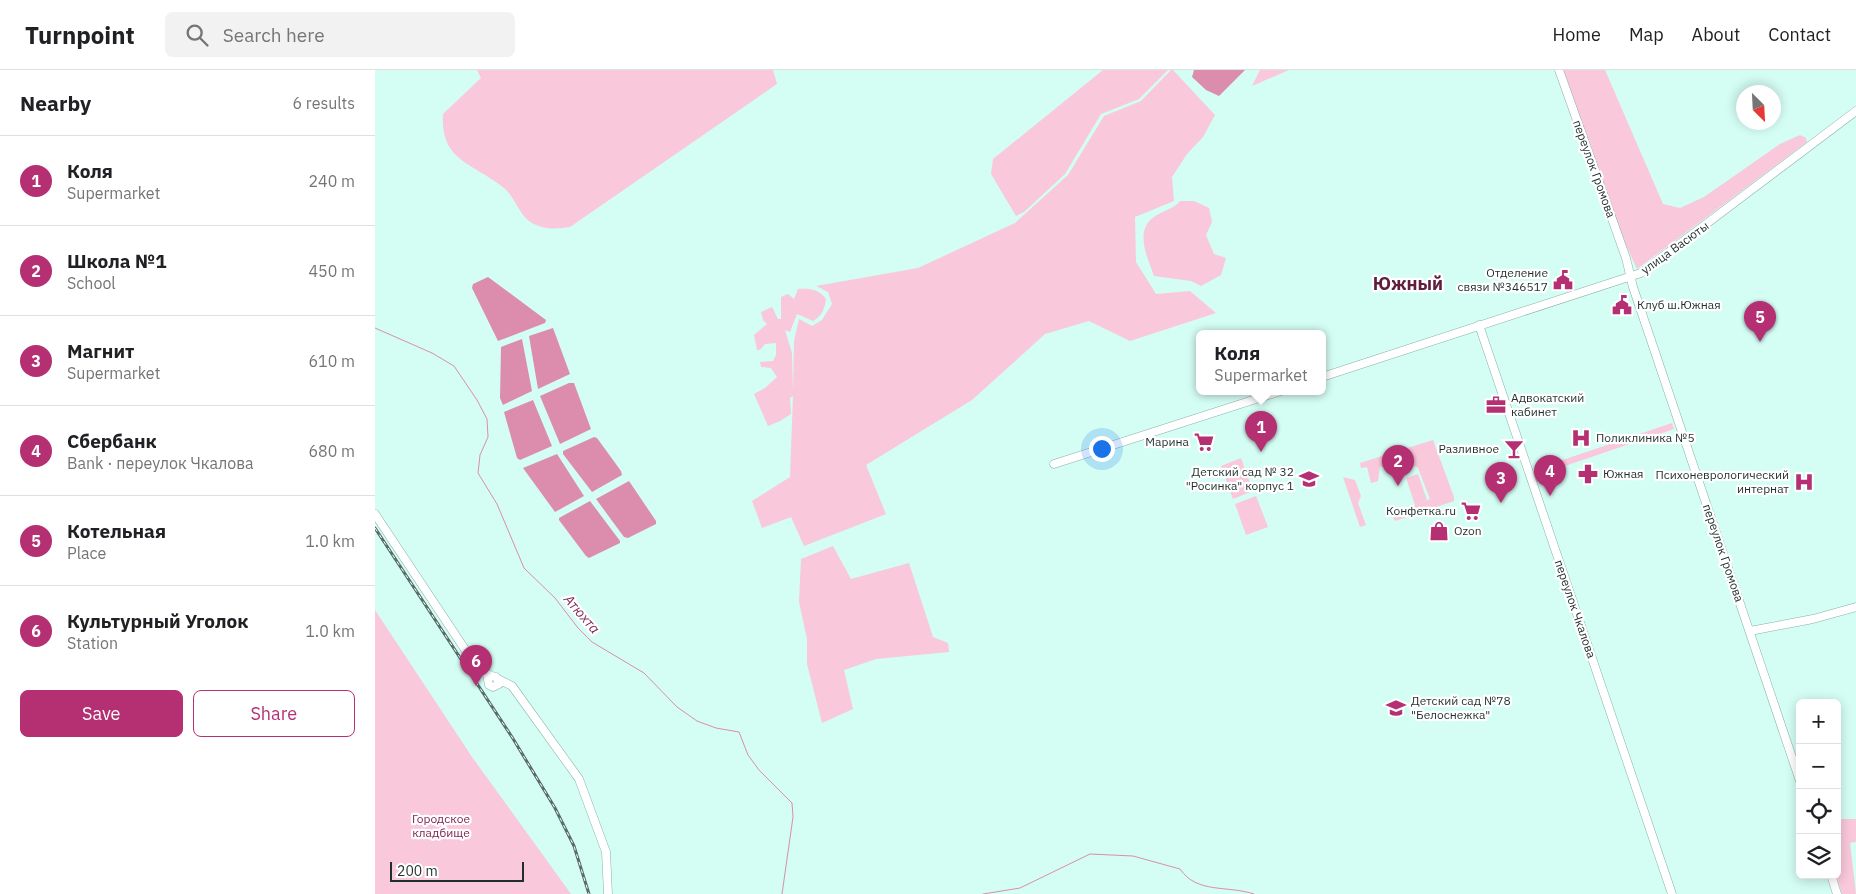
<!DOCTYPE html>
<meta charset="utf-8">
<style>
body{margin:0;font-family:"IBM Plex Sans",sans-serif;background:#f2f2f2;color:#202124}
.controls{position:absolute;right:15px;bottom:15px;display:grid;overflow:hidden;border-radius:8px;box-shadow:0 2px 12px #0003}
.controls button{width:45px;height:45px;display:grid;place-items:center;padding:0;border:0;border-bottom:1px solid #e0e0e0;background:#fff;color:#202124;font:25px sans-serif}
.compass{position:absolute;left:1361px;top:15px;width:45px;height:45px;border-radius:50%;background:#fff;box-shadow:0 2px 12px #0003;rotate:156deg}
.scale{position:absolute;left:15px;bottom:12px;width:134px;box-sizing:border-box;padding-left:5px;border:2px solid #1f2f2b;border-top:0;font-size:14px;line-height:18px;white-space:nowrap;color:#1f2f2b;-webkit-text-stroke:4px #fff;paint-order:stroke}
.you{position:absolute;left:726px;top:378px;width:18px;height:18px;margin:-12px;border:4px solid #fff;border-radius:50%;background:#1a73e8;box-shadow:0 0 0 8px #1a73e833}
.badge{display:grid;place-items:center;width:32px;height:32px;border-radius:50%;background:#b52f73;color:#fff;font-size:16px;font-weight:700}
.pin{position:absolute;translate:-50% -41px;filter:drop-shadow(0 1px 2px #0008)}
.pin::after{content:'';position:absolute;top:26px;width:18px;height:15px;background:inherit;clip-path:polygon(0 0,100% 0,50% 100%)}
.popup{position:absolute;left:821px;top:260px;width:130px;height:65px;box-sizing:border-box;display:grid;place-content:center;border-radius:8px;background:#fff;filter:drop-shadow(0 1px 4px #0005);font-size:16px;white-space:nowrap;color:#757577}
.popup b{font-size:19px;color:#202124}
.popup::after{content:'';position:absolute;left:50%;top:100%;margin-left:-10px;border:10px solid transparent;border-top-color:#fff}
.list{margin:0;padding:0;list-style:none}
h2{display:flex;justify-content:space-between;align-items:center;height:65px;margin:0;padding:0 20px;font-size:21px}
h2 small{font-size:16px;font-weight:400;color:#757577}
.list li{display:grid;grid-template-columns:32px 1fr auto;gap:15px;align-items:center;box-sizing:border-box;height:90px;padding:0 20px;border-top:1px solid #e0e0e0}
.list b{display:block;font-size:19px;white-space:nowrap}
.list p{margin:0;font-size:16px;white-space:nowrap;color:#757577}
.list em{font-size:16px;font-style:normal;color:#757577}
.actions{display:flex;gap:10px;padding:15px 20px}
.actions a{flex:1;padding:11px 0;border:1px solid #b52f73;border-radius:8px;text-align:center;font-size:18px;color:#b52f73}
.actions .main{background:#b52f73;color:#fff}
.icon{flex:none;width:28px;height:28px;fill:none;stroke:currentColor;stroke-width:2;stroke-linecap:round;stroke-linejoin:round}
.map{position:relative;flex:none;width:1481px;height:824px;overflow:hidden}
header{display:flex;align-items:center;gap:30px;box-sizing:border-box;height:70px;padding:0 25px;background:#fff;border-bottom:1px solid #e0e0e0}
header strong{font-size:24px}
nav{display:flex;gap:28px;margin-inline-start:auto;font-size:18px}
.search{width:350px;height:45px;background:#f2f2f2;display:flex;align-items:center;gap:12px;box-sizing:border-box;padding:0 18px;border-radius:8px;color:#757577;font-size:19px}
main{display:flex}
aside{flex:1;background:#fff}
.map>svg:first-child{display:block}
</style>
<header>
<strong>Turnpoint</strong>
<div class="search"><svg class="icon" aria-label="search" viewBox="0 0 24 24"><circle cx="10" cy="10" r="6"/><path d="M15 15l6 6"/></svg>Search here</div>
<nav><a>Home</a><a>Map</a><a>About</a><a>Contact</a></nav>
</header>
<main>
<aside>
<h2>Nearby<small>6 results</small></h2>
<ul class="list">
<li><span class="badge">1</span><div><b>Коля</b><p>Supermarket</p></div><em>240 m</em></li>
<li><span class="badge">2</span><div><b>Школа №1</b><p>School</p></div><em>450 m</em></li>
<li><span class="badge">3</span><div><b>Магнит</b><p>Supermarket</p></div><em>610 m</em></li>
<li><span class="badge">4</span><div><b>Сбербанк</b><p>Bank · переулок Чкалова</p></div><em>680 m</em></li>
<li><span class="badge">5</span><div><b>Котельная</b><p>Place</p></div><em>1.0 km</em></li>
<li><span class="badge">6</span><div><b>Культурный Уголок</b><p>Station</p></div><em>1.0 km</em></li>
</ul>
<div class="actions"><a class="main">Save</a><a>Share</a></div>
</aside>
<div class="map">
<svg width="1481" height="824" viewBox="0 0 1481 824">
<rect width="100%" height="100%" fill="#d4fdf4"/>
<path fill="#f9c8da" d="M102 0H398L402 14 195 157C181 159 170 160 157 153 145 147 140 127 129 118 99 93 65 92 68 44L106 8Z
M728 0H793L764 29 726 44 690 104 649 142 641 146 616 104 618 89Z
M796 0H798L840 45 828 67 812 84 797 107 799 131 760 147 761 192 781 224 815 221 841 243 755 271 714 251 670 264 597 330 491 395 511 444 429 476 416 447 387 458 377 431 415 407 418 326 415 328 416 344 405 351 393 356 379 324 390 318 402 307 396 298 386 297 385 292 398 291 401 285V273L390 274 385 280H382L379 265 392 254 388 250 386 242 397 237 403 249H406V227L413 224 419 229 423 219C434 218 444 219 451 229 450 238 447 246 438 251L422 244 415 262 410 260 417 283 418 322 419 271 424 249 437 256 447 250 457 234 453 222 441 216 543 198 640 153 693 105 729 46 766 31Z
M885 0H914L877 16Z
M1187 0H1230L1288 134 1305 138 1329 127 1405 74 1425 65 1431 68 1432 72 1262 199 1247 166Z
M805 131H819L834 138 837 152 831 165 839 184 851 188 846 205 826 216 816 211 779 206C772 186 758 158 782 145 790 140 800 138 805 131Z
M1297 353 1299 359 1172 402 1170 396Z
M1058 370 1079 427V431L1020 451 1017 445 1021 439 1038 436 1055 429 1043 398 1040 396 1028 402 1016 404 1015 400 1036 391 1037 389 1031 390 1028 385 1018 390 1009 398 1005 396 1003 411 996 413 992 397 986 398 985 393Z
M866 388 878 421 858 429 846 396Z
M1043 404 1052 430 1040 435 1031 408Z
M968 407 980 410 986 426 983 433 991 455 985 457Z
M881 426 893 457 871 465 860 434Z
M458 476 476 509 534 493 558 567 573 573 574 582 501 589 469 600 478 639 447 653 432 594V569L424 532 426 489Z
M0 540 97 687 196 824H0Z
M1462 749H1481V772L1475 773 1481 824H1467L1461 805Z"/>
<path fill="#dc8dad" d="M819 0H870L844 26 831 20 817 7Z
M113 207 171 250 170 253 123 271 97 218 98 214Z
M178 258 195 304 163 319 154 266Z
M147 269 157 321 128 335 125 328 126 277Z
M194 313H199L216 359 185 374 165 326Z
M158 330 177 376 145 390 142 388 129 342Z
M219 367 222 368 246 401 247 405 217 422 188 384V381Z
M182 384 209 426 180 442 148 398Z
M254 411 281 451V454L253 468 249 467 221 429Z
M215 431 245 471V473L214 488 211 486 184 450V448Z"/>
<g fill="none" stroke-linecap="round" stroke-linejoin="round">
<path stroke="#dc8dad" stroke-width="1" d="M0 258 57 283 79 296 102 330 112 349 113 367 105 385 103 403 122 434 149 498 180 528 203 558 217 572 269 603 302 637 322 651 341 658 364 662 373 685 384 700 417 733 418 747 407 824
M608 824 645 818 715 784 758 786 805 799C822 824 852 815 879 824"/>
<defs>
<path id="secondary" d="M1184 0 1251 188 1258 217 1425 711
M1104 255 1297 824
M947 307 1266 203 1481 41
M679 394 906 321
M0 444 97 590 104 600 117 606
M1375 561 1438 549 1481 537
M112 604 114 615 118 617 124 614 121 607
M123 609 137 616 204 709 231 782 233 824
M1456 805 1462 824"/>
</defs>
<use href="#secondary" stroke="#89b0a8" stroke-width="9"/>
<use href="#secondary" stroke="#fff" stroke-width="8"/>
<defs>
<path id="rail" d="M0 458 137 667 180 738 199 776 214 824"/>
</defs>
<use href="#rail" stroke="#556c67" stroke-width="3"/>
<use href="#rail" stroke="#fff" stroke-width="1" stroke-dasharray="4" stroke-linecap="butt"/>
</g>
<defs>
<symbol id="civic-bare" viewBox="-9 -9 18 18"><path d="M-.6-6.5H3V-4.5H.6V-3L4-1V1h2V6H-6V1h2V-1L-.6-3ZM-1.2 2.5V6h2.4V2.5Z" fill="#b52f73" stroke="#fff" stroke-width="2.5" paint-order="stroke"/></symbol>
<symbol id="office-bare" viewBox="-9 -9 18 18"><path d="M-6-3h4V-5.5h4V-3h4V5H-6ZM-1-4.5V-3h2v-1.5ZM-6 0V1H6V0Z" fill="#b52f73" stroke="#fff" stroke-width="2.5" paint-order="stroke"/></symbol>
<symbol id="hospital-bare" viewBox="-9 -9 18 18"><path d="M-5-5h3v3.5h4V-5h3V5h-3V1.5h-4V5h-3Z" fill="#b52f73" stroke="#fff" stroke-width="2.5" paint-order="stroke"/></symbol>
<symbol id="supermarket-bare" viewBox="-9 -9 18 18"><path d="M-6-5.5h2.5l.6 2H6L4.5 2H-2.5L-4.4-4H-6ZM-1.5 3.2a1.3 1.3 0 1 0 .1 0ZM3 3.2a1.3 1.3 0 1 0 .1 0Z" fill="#b52f73" stroke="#fff" stroke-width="2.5" paint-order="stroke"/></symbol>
<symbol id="bar-bare" viewBox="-9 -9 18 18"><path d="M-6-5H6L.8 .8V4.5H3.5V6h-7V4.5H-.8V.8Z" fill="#b52f73" stroke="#fff" stroke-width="2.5" paint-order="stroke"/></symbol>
<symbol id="pharmacy-bare" viewBox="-9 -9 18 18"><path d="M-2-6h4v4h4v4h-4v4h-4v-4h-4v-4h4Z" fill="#b52f73" stroke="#fff" stroke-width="2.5" paint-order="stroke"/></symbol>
<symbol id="school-bare" viewBox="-9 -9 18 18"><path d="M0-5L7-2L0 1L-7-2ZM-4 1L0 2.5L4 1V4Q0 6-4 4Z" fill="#b52f73" stroke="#fff" stroke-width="2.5" paint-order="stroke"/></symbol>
<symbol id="shop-bare" viewBox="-9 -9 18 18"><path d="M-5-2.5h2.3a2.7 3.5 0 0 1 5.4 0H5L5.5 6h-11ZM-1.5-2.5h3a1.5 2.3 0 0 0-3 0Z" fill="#b52f73" stroke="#fff" stroke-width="2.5" paint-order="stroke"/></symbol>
</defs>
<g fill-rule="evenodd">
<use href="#civic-bare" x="1174" y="196" width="28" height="28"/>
<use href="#civic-bare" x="1233" y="221" width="28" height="28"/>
<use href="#office-bare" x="1107" y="321" width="28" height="28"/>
<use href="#hospital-bare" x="1192" y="354" width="28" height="28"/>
<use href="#supermarket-bare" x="815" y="358" width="28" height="28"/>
<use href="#bar-bare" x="1125" y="365" width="28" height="28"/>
<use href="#pharmacy-bare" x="1199" y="390" width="28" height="28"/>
<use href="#school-bare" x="920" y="395" width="28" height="28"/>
<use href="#hospital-bare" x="1415" y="398" width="28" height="28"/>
<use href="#supermarket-bare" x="1082" y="427" width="28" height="28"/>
<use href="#shop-bare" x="1050" y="447" width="28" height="28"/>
<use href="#school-bare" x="1007" y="624" width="28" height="28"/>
</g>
<g text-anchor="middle" stroke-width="4.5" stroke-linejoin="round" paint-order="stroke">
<g font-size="12" fill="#1f2f2b" stroke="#fff">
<text transform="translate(1219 99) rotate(70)" y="4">переулок Громова</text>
<text transform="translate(1300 178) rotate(-36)" y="4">улица Васюты</text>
<text transform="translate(1348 483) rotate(71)" y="4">переулок Громова</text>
<text transform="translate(1200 539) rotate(71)" y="4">переулок Чкалова</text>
</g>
<g font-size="12" fill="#1f2f2b" stroke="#fff" text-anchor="end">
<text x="1173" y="207">Отделение<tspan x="1173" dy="14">связи №346517</tspan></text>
<text x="1262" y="239" text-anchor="start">Клуб ш.Южная</text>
<text x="1136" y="332" text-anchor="start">Адвокатский<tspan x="1136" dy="14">кабинет</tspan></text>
<text x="1221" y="372" text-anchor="start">Поликлиника №5</text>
<text x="814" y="376">Марина</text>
<text x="1124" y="383">Разливное</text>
<text x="919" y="406">Детский сад № 32<tspan x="919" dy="14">"Росинка" корпус 1</tspan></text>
<text x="1228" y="408" text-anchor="start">Южная</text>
<text x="1414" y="409">Психоневрологический<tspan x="1414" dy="14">интернат</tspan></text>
<text x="1081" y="445">Конфетка.ru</text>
<text x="1079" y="465" text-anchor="start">Ozon</text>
<text x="1036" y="635" text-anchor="start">Детский сад №78<tspan x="1036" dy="14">"Белоснежка"</tspan></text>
</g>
<g font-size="12" fill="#7b1e4d" stroke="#fff">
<text x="66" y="753">Городское<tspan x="66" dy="14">кладбище</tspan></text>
</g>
<g font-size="14" font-style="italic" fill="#842855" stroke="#fff">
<text transform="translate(207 544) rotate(49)" y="5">Атюхта</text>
</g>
<g font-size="18" font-weight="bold" fill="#5e1e3c" stroke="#fff">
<text x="1033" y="220">Южный</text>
</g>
</g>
</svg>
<div class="controls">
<button>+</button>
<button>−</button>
<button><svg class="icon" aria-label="locate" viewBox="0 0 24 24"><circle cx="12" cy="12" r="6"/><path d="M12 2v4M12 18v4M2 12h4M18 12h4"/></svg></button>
<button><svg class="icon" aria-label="layers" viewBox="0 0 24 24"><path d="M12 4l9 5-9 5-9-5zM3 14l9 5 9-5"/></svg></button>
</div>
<svg class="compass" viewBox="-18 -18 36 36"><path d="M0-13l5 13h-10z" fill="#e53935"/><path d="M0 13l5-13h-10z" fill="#757577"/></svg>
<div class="scale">200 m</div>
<div class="you"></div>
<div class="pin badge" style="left:886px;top:382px">1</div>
<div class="popup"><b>Коля</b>Supermarket</div>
<div class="pin badge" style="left:1023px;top:416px">2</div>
<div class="pin badge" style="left:1126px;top:433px">3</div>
<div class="pin badge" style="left:1175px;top:426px">4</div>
<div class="pin badge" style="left:1385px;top:272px">5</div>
<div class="pin badge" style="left:101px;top:616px">6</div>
</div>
</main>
